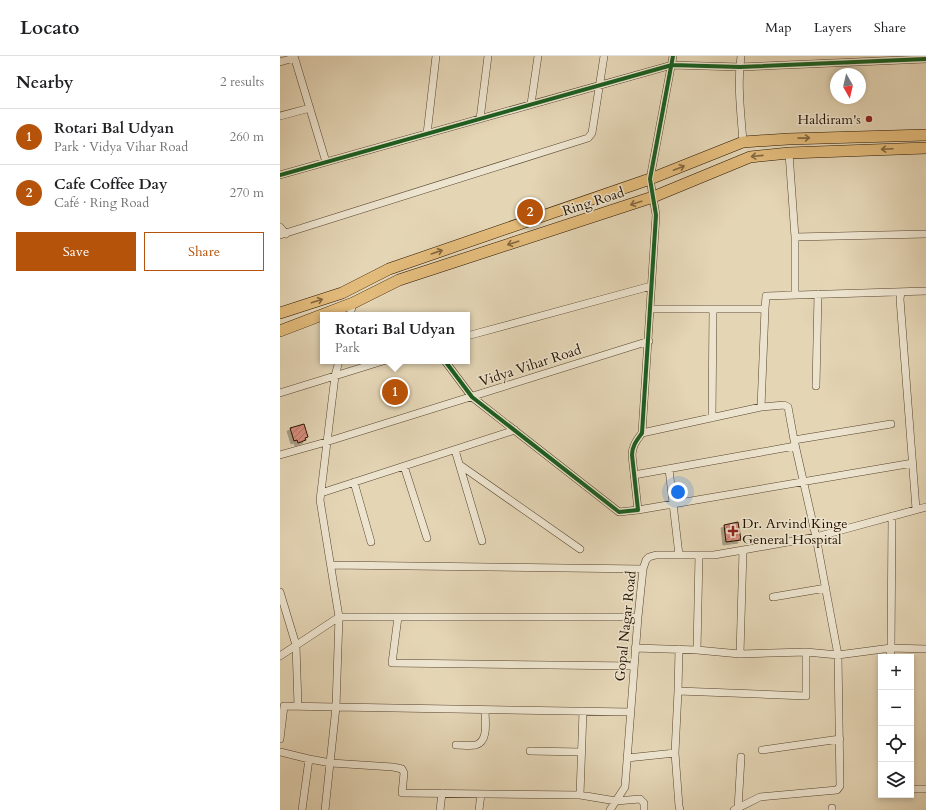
<!DOCTYPE html>
<meta charset="utf-8">
<style>
body{margin:0;font-family:Cardo,serif;background:#f2f2f2;color:#202124}
.controls{position:absolute;right:12px;bottom:12px;display:grid;overflow:hidden;border-radius:0px;box-shadow:0 2px 6px #0003}
.controls button{width:36px;height:36px;display:grid;place-items:center;padding:0;border:0;border-bottom:1px solid #e0e0e0;background:#fff;color:#202124;font:20px sans-serif}
.compass{position:absolute;left:550px;top:12px;width:36px;height:36px;border-radius:50%;background:#fff;box-shadow:0 2px 6px #0003;rotate:172deg}
.you{position:absolute;left:398px;top:436px;width:14px;height:14px;margin:-10px;border:3px solid #fff;border-radius:50%;background:#1a73e8;box-shadow:0 0 0 6px #1a73e833}
.badge{display:grid;place-items:center;width:26px;height:26px;border-radius:50%;background:#b45309;color:#fff;font-size:13px;font-weight:700}
.pin{position:absolute;translate:-50% -50%;border:2px solid #fff;box-shadow:0 1px 4px #0006}
.popup{position:absolute;left:40px;top:256px;width:150px;height:52px;box-sizing:border-box;display:grid;place-content:center;border-radius:0px;background:#fff;filter:drop-shadow(0 1px 3px #0005);font-size:13px;white-space:nowrap;color:#757577}
.popup b{font-size:15px;color:#202124}
.popup::after{content:'';position:absolute;left:50%;top:100%;margin-left:-8px;border:8px solid transparent;border-top-color:#fff}
.list{margin:0;padding:0;list-style:none}
h2{display:flex;justify-content:space-between;align-items:center;height:52px;margin:0;padding:0 16px;font-size:17px}
h2 small{font-size:13px;font-weight:400;color:#757577}
.list li{display:grid;grid-template-columns:26px 1fr auto;gap:12px;align-items:center;box-sizing:border-box;height:56px;padding:0 16px;border-top:1px solid #e0e0e0}
.list b{display:block;font-size:15px;white-space:nowrap}
.list p{margin:0;font-size:13px;white-space:nowrap;color:#757577}
.list em{font-size:13px;font-style:normal;color:#757577}
.actions{display:flex;gap:8px;padding:12px 16px}
.actions a{flex:1;padding:9px 0;border:1px solid #b45309;border-radius:0px;text-align:center;font-size:14px;color:#b45309}
.actions .main{background:#b45309;color:#fff}
.icon{flex:none;width:22px;height:22px;fill:none;stroke:currentColor;stroke-width:2;stroke-linecap:round;stroke-linejoin:round}
.map{position:relative;flex:none;width:646px;height:754px;overflow:hidden}
header{display:flex;align-items:center;gap:24px;box-sizing:border-box;height:56px;padding:0 20px;background:#fff;border-bottom:1px solid #e0e0e0}
header strong{font-size:19px}
nav{display:flex;gap:22px;margin-inline-start:auto;font-size:14px}
main{display:flex}
aside{flex:1;background:#fff}
.map>svg:first-child{display:block}
</style>
<header>
<strong>Locato</strong>
<nav><a>Map</a><a>Layers</a><a>Share</a></nav>
</header>
<main>
<aside>
<h2>Nearby<small>2 results</small></h2>
<ul class="list">
<li><span class="badge">1</span><div><b>Rotari Bal Udyan</b><p>Park · Vidya Vihar Road</p></div><em>260 m</em></li>
<li><span class="badge">2</span><div><b>Cafe Coffee Day</b><p>Café · Ring Road</p></div><em>270 m</em></li>
</ul>
<div class="actions"><a class="main">Save</a><a>Share</a></div>
</aside>
<div class="map">
<svg width="646" height="754" viewBox="0 0 646 754">
<defs>
<pattern id="building-hatch" width="6" height="6" patternUnits="userSpaceOnUse"><rect width="6" height="6" fill="#d88d7e"/><path d="M-1 1l2-2M0 6l6-6M5 7l2-2" fill="none" stroke="#af7265"/></pattern>
<filter id="shadow"><feDropShadow dx="-3" dy="3" stdDeviation="0" flood-color="#0004"/></filter>
</defs>
<rect width="100%" height="100%" fill="#e4d5b5"/>
<filter id="stains"><feTurbulence type="fractalNoise" baseFrequency=".005" numOctaves="4"/><feColorMatrix values="0 0 0 0 .2 0 0 0 0 .09 0 0 0 0 .02 0 0 0 .5 -.17"/></filter>
<radialGradient id="worn" r=".72"><stop offset=".6" stop-color="#630" stop-opacity="0"/><stop offset="1" stop-color="#630" stop-opacity=".3"/></radialGradient>
<path fill="url(#building-hatch)" stroke="#251200" filter="url(#shadow)" d="M24 368 28 381 25 382 26 384 18 387 17 384 14 385 10 372Z
M458 466 461 484 446 486 444 469Z"/>
<g fill="none" stroke-linecap="round" stroke-linejoin="round">
<defs>
<path id="minor" d="M14 0 46 106
M461 0C457 28 461 58 463 86
M0 6 14 2
M251 48 258 0
M0 60 30 52
M200 63 208 0
M147 78 156 0
M509 97 515 181V239
M0 119 392 9 460 11 646 3
M0 171 6 178
M0 179 308 82 312 77 324 0
M515 181 646 178
M621 236 620 243 636 453
M370 253H485L486 240 646 235
M70 259 73 247
M187 280 371 230
M59 305 55 320 40 444 59 561 56 651 351 656
M165 305 192 341 339 456 358 454 352 399C352 390 357 384 362 377L376 159 370 123 393 0
M536 330 538 238
M0 337 103 305
M481 351 485 253
M432 362 433 253
M362 377 481 351 504 349 508 351 514 384 536 481 558 599 560 730 557 734 480 741 454 754
M514 384 611 368
M175 394 202 485
M0 399 46 386 369 285
M180 409 300 493
M124 410 147 482
M389 413 399 499
M354 419 515 390
M74 426 91 486
M41 437 235 374
M358 454 633 407
M51 509 363 513
M0 536 16 589 18 650
M493 541 546 532
M118 561 112 607 354 610
M355 592 417 594 419 499
M417 594 460 598 526 596 558 599 611 592 612 460
M460 598 463 494
M0 600 59 561H358
M610 601 611 592 646 593
M398 635 399 593
M303 655 300 739 336 745 360 743 364 747V754
M0 683 4 650 56 651 45 754
M176 689C182 689 190 690 196 689 209 685 205 664 205 654
M482 694 560 683
M250 695 301 696
M0 696 29 703 51 707 113 711 122 713 124 717 122 737 300 739
M347 702 395 697
M631 733H646
M458 753 461 701
M22 754 29 703
M160 754 162 737
M199 754 201 738
M330 754 345 731 358 561 363 513 366 504 369 501 376 499H434L463 494 536 481 646 451
M400 754 399 750 395 697 398 635 526 640V596
M552 754V752"/>
<path id="primary" d="M0 257 62 237 109 213 370 123 463 86 508 83 646 79
M0 275 73 247 119 224 373 141 470 101 509 97 646 92"/>
</defs>
<use href="#minor" stroke="#55432d" stroke-width="8"/>
<use href="#primary" stroke="#251200" stroke-width="12"/>
<use href="#minor" stroke="#ede4cf" stroke-width="7"/>
<use href="#primary" stroke="#e2ba7a" stroke-width="11"/>
<defs>
<path id="cycleway" d="M0 119 392 9 460 11 646 3
M165 305 192 341 339 456 358 454 352 399C352 390 357 384 362 377L376 159 370 123 393 0"/>
</defs>
<use href="#cycleway" stroke="#ede4cf" stroke-width="6"/>
<use href="#cycleway" stroke="#1b5e20" stroke-width="4"/>
</g>
<defs><path id="oneway-shaft" d="M-6 0H5M1.5-3L5.5 0L1.5 3" fill="none" stroke-width="1.6" stroke-linecap="round" stroke-linejoin="round"/></defs>
<g stroke="#84663d">
<use href="#oneway-shaft" transform="translate(524 82) rotate(-1)"/>
<use href="#oneway-shaft" transform="translate(607 93) rotate(177)"/>
<use href="#oneway-shaft" transform="translate(477 100) rotate(174)"/>
<use href="#oneway-shaft" transform="translate(399 112) rotate(-21)"/>
<use href="#oneway-shaft" transform="translate(356 147) rotate(162)"/>
<use href="#oneway-shaft" transform="translate(233 187) rotate(162)"/>
<use href="#oneway-shaft" transform="translate(157 196) rotate(-19)"/>
<use href="#oneway-shaft" transform="translate(37 245) rotate(-18)"/>
</g>
<g fill="#8f2418" stroke="#ede4cf" stroke-width="1.5">
<circle cx="589" cy="63" r="4"/>
<path d="M451 469h4v4h4v4h-4v4h-4v-4h-4v-4h4z"/>
</g>
<g text-anchor="middle" stroke-width="3" stroke-linejoin="round" paint-order="stroke">
<g font-size="14" fill="#251200" stroke="#ede4cf" text-anchor="end">
<text x="581" y="68">Haldiram's</text>
<text x="462" y="472" text-anchor="start">Dr. Arvind Kinge<tspan x="462" dy="16">General Hospital</tspan></text>
</g>
<g font-size="14" fill="#251200" stroke="#ede4cf">
<text transform="translate(313 145) rotate(-18)" y="5">Ring Road</text>
<text transform="translate(250 309) rotate(-18)" y="5">Vidya Vihar Road</text>
<text transform="translate(345 570) rotate(-84)" y="5">Gopal Nagar Road</text>
</g>
</g>
<rect width="100%" height="100%" filter="url(#stains)"/>
<rect width="100%" height="100%" fill="url(#worn)"/>
</svg>
<div class="controls">
<button>+</button>
<button>−</button>
<button><svg class="icon" aria-label="locate" viewBox="0 0 24 24"><circle cx="12" cy="12" r="6"/><path d="M12 2v4M12 18v4M2 12h4M18 12h4"/></svg></button>
<button><svg class="icon" aria-label="layers" viewBox="0 0 24 24"><path d="M12 4l9 5-9 5-9-5zM3 14l9 5 9-5"/></svg></button>
</div>
<svg class="compass" viewBox="-18 -18 36 36"><path d="M0-13l5 13h-10z" fill="#e53935"/><path d="M0 13l5-13h-10z" fill="#757577"/></svg>
<div class="you"></div>
<div class="pin badge" style="left:115px;top:336px">1</div>
<div class="popup"><b>Rotari Bal Udyan</b>Park</div>
<div class="pin badge" style="left:250px;top:156px">2</div>
</div>
</main>
